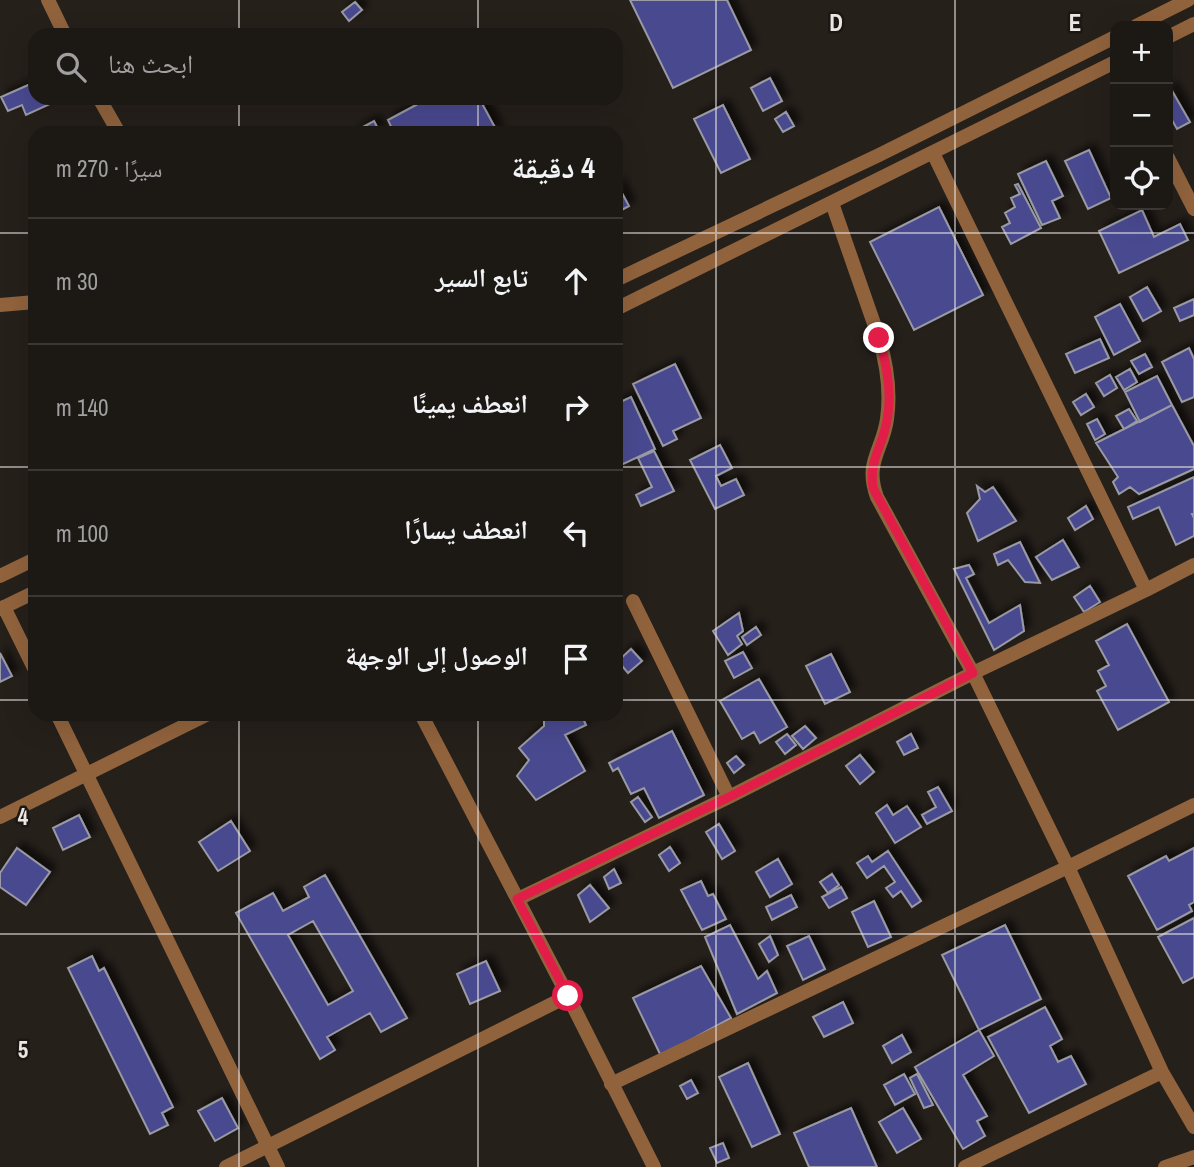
<!DOCTYPE html>
<html lang="ar">
<meta charset="utf-8">
<style>
body{margin:0;font-family:"Archivo Narrow","Noto Naskh Arabic",sans-serif;background:#292522;color:#f1f3f6;direction:rtl}
.controls{position:absolute;right:21px;top:21px;display:grid;overflow:hidden;border-radius:14px;box-shadow:0 7px 28px #0002}
.controls button{width:63px;height:63px;display:grid;place-items:center;padding:0;border:0;border-bottom:2px solid #3a3734;background:#1c1814;color:#f1f3f6;font:35px sans-serif}
.stop{position:absolute;width:21px;height:21px;margin:-16px;border:5px solid #e11d48;border-radius:50%;background:#fff}
.stop.end{background:#e11d48;border-color:#fff;box-shadow:0 2px 7px #0008}
.list{margin:0;padding:0;list-style:none}
h2{display:flex;justify-content:space-between;align-items:center;height:91px;margin:0;padding:0 28px;font-size:30px}
h2 small{font-size:23px;font-weight:400;color:#a0a0a0}
.list li{display:grid;grid-template-columns:46px 1fr auto;gap:21px;align-items:center;box-sizing:border-box;height:126px;padding:0 28px;border-top:2px solid #3a3734}
.list b{display:block;font-size:26px;white-space:nowrap}
.list em{font-size:23px;font-style:normal;color:#a0a0a0}
.icon{flex:none;width:38px;height:38px;fill:none;stroke:currentColor;stroke-width:2;stroke-linecap:round;stroke-linejoin:round}
.map{position:relative;flex:none;width:1194px;height:1167px;overflow:hidden;direction:ltr}
.search{position:absolute;background:#1c1814;box-shadow:0 7px 28px #0002;left:28px;top:28px;width:595px;height:77px;display:flex;align-items:center;gap:18px;box-sizing:border-box;padding:0 24px;border-radius:21px;color:#a0a0a0;font-size:26px}
.panel{position:absolute;background:#1c1814;box-shadow:0 7px 28px #0002;left:28px;top:126px;width:595px;height:595px;border-radius:21px;direction:rtl}
.map>svg:first-child{display:block}
</style>
<div class="map">
<svg width="1194" height="1167" viewBox="0 0 1194 1167">
<defs>
<filter id="shadow"><feDropShadow dx="6" dy="-6" stdDeviation="3.5" flood-color="#0009"/></filter>
</defs>
<rect width="100%" height="100%" fill="#26201b"/>
<path fill="#484890" stroke="#999aa3" stroke-width="2" fill-rule="evenodd" filter="url(#shadow)" d="M630 0H727L751 50 673 88Z
M355 2 362 10 349 21 342 12Z
M770 78 782 101 763 111 751 88Z
M35 82V98H50L52 103 26 115 22 105 8 111 1 97Z
M1171 89 1190 122 1177 129 1168 113V90Z
M429 98H479L498 133H394L388 120Z
M723 105 750 159 721 173 694 119Z
M786 112 794 126 783 132 775 119Z
M374 121 380 133H352Z
M1089 150 1111 198 1088 209 1065 161Z
M1046 161 1063 196 1052 201 1060 218 1042 225 1018 174Z
M616 182 629 206 616 213Z
M1018 184 1041 228 1011 244 1002 227 1010 223 1005 213 1015 207 1011 198 1020 194 1015 185Z
M939 207 983 295 914 330 870 242Z
M1142 210 1154 237 1180 224 1188 240 1119 273 1099 231Z
M1147 287 1161 311 1143 321 1130 297Z
M1194 299V315L1180 321 1174 308Z
M1120 304 1140 341 1114 355 1095 317Z
M1100 339 1109 358 1075 373 1066 354Z
M1189 348 1194 359V397L1182 402 1162 362Z
M1145 354 1152 367 1139 374 1131 361Z
M675 364 701 418 673 431 677 439 663 446 633 384Z
M1130 369 1137 382 1124 390 1116 377Z
M1110 375 1117 388 1104 396 1096 383Z
M1157 376 1172 405 1140 422 1125 392Z
M1086 394 1094 407 1081 415 1073 402Z
M631 397 655 449 619 466 616 459V451L622 448 616 435V404Z
M1172 405 1194 446V469L1139 494 1130 487 1119 494 1113 482 1118 477 1096 443Z
M1129 409 1137 421 1124 429 1116 416Z
M1097 419 1105 434 1095 440 1087 424Z
M720 445 732 468 716 476 721 486 736 479 744 495 715 509 690 460Z
M654 451 674 491 641 506 636 495 652 487 638 458Z
M1194 477V514H1192L1194 518V536L1176 545 1159 507 1133 519 1128 507Z
M977 486 985 492 993 487 1016 521 978 541 967 513 980 499Z
M1086 506 1093 519 1075 530 1068 518Z
M1063 540 1079 567 1052 580 1036 557Z
M1020 542 1040 583 1025 582 1008 560 998 565 994 554Z
M969 565 974 574 966 578 989 623 1020 605 1024 631 994 650 954 569Z
M1090 586 1100 602 1084 612 1074 597Z
M739 613 743 631 737 636 742 644 728 655 713 631Z
M1127 624 1169 702 1118 730 1097 691 1106 686 1098 671 1109 665 1096 641Z
M756 627 761 635 747 645 742 637Z
M631 649 642 661 628 673 618 661Z
M743 652 752 668 734 678 725 661Z
M0 653 12 676 0 682Z
M831 654 850 692 825 704 806 666Z
M759 679 787 727 760 743 754 732 742 739 720 701Z
M549 714H581L586 725 565 735 585 771 536 800 517 776 529 760 519 748 544 726V716Z
M805 726 816 738 803 749 792 736Z
M672 731 704 795 659 818 644 788 631 794 618 768 613 771 609 763Z
M787 734 796 745 785 754 776 742Z
M911 734 918 748 904 755 897 742Z
M860 755 874 772 860 784 846 766Z
M736 756 744 765 734 773 727 763Z
M938 787 952 811 927 824 922 815 936 807 928 792Z
M638 797 652 817 645 822 631 802Z
M887 805 893 815 907 806 921 827 895 843 876 813Z
M79 815 90 837 63 850 53 828Z
M231 821 250 851 218 871 199 842Z
M719 824 735 851 722 859 706 832Z
M670 847 680 863 669 871 659 855Z
M17 848 50 872 26 905 0 887V873Z
M1194 848V902L1189 905 1192 911 1157 930 1128 876 1166 856 1169 861Z
M888 851 921 901 912 907 901 891 893 897 886 888 895 882 884 866 867 878 857 863 868 856 872 862Z
M778 859 792 884 770 897 756 872Z
M614 869 621 883 609 889 604 877Z
M832 874 839 885 828 893 820 882Z
M325 875 407 1018 381 1032 370 1013 327 1037 335 1050 320 1059 236 913 273 893 283 911 309 897 304 887ZM313 921 353 991 328 1005 288 935Z
M701 881 708 896 713 894 726 919 702 930 681 890Z
M590 885 609 908 590 922 578 895Z
M841 887 847 898 829 908 822 897Z
M791 895 797 907 772 920 766 907Z
M874 901 891 937 868 947 852 912Z
M1194 918V977L1183 983 1158 937Z
M730 925 758 979 767 971 777 993 737 1014 705 937Z
M1005 925 1041 999 979 1030 942 955Z
M770 936 778 955 769 962 759 944Z
M809 936 825 969 803 980 787 946Z
M92 956 99 971 104 968 173 1107 162 1113 168 1125 150 1134 68 968Z
M486 961 500 991 470 1004 457 974Z
M701 966 731 1018 661 1056 633 998Z
M843 1002 853 1023 824 1037 813 1017Z
M1045 1007 1062 1039 1050 1046 1058 1062 1071 1056 1086 1084 1029 1113 988 1037Z
M979 1030 994 1056 963 1075 987 1116 977 1121 985 1136 963 1149 915 1067Z
M902 1035 911 1052 892 1063 883 1046Z
M748 1063 780 1134 752 1147 719 1077Z
M904 1074 915 1094 895 1105 884 1085Z
M917 1074 933 1105 924 1108 910 1078Z
M691 1080 698 1093 687 1099 680 1086Z
M222 1098 238 1128 215 1141 198 1111Z
M851 1108 877 1167H809L794 1133Z
M903 1108 921 1139 897 1153 879 1122Z
M723 1143 729 1158 717 1163 710 1148Z"/>
<g fill="none" stroke-linecap="round" stroke-linejoin="round">
<path stroke="#91633d" stroke-width="14" d="M48 0 65 35
M99 98 119 133
M933 153 1146 590
M1168 158 1194 209
M832 203 879 338C887 365 891 391 887 419 883 450 864 462 877 497L973 673 1068 867 1162 1072 1194 1127
M0 305 35 302
M633 601 729 797
M4 607 35 670
M57 714 278 1167
M0 817 208 714
M518 899 729 797 973 673 1146 590 1194 565
M611 1084 1068 867 1194 805
M226 1167 568 996
M965 1167 1162 1072
M1165 1167 1194 1157"/>
<path stroke="#91633d" stroke-width="14" d="M1136 26 1188 0
M1168 37 1194 24
M616 280 879 155 1115 37
M616 309 1115 62
M0 576 35 559
M0 609 35 592
M421 714 568 996 654 1167"/>
</g>
<g fill="none" stroke-linecap="round" stroke-linejoin="round">
<path stroke="#e11d48" stroke-width="9" d="M568 996 517 899 729 797 973 673 873 488C869 461 881 449 886 425 893 396 887 366 879 338"/>
</g>
<path fill="none" stroke="#eae6e3" stroke-width="2" stroke-opacity="0.55" d="M239 0V35M478 0V35M716 0V1167M955 0V1167M239 98V133M478 98V133M0 233H35M616 233H1194M0 467H35M616 467H1194M0 700H35M616 700H1194M239 714V1167M478 714V1167M0 934H1194"/>
<g font-size="23" text-anchor="middle" font-weight="bold" fill="#eae6e3" stroke="#1c1712" stroke-width="5" stroke-linejoin="round" paint-order="stroke">
<text x="836" y="31">D</text>
<text x="1075" y="31">E</text>
<text x="23" y="825">4</text>
<text x="23" y="1058">5</text>
</g>
</svg>
<div class="controls">
<button>+</button>
<button>−</button>
<button><svg class="icon" aria-label="locate" viewBox="0 0 24 24"><circle cx="12" cy="12" r="6"/><path d="M12 2v4M12 18v4M2 12h4M18 12h4"/></svg></button>
</div>
<div class="stop" style="left:568px;top:996px"></div>
<div class="stop end" style="left:879px;top:338px"></div>
<div class="search"><svg class="icon" aria-label="search" viewBox="0 0 24 24"><circle cx="10" cy="10" r="6"/><path d="M15 15l6 6"/></svg>ابحث هنا</div>
<section class="panel">
<h2>4 دقيقة<small>سيرًا · 270 m</small></h2>
<ul class="list">
<li><svg class="icon" aria-label="ahead" viewBox="0 0 24 24"><path d="M12 20V5M6 11l6-6 6 6"/></svg><div><b>تابع السير</b></div><em>30 m</em></li>
<li><svg class="icon" aria-label="right" viewBox="0 0 24 24"><path d="M7 20v-9h11M14 6l5 5-5 5"/></svg><div><b>انعطف يمينًا</b></div><em>140 m</em></li>
<li><svg class="icon" aria-label="left" viewBox="0 0 24 24"><path d="M17 20v-9H6M10 6l-5 5 5 5"/></svg><div><b>انعطف يسارًا</b></div><em>100 m</em></li>
<li><svg class="icon" aria-label="arrive" viewBox="0 0 24 24"><path d="M6 21V4h12l-3 4 3 4H6"/></svg><div><b>الوصول إلى الوجهة</b></div></li>
</ul>
</section>
</div>
